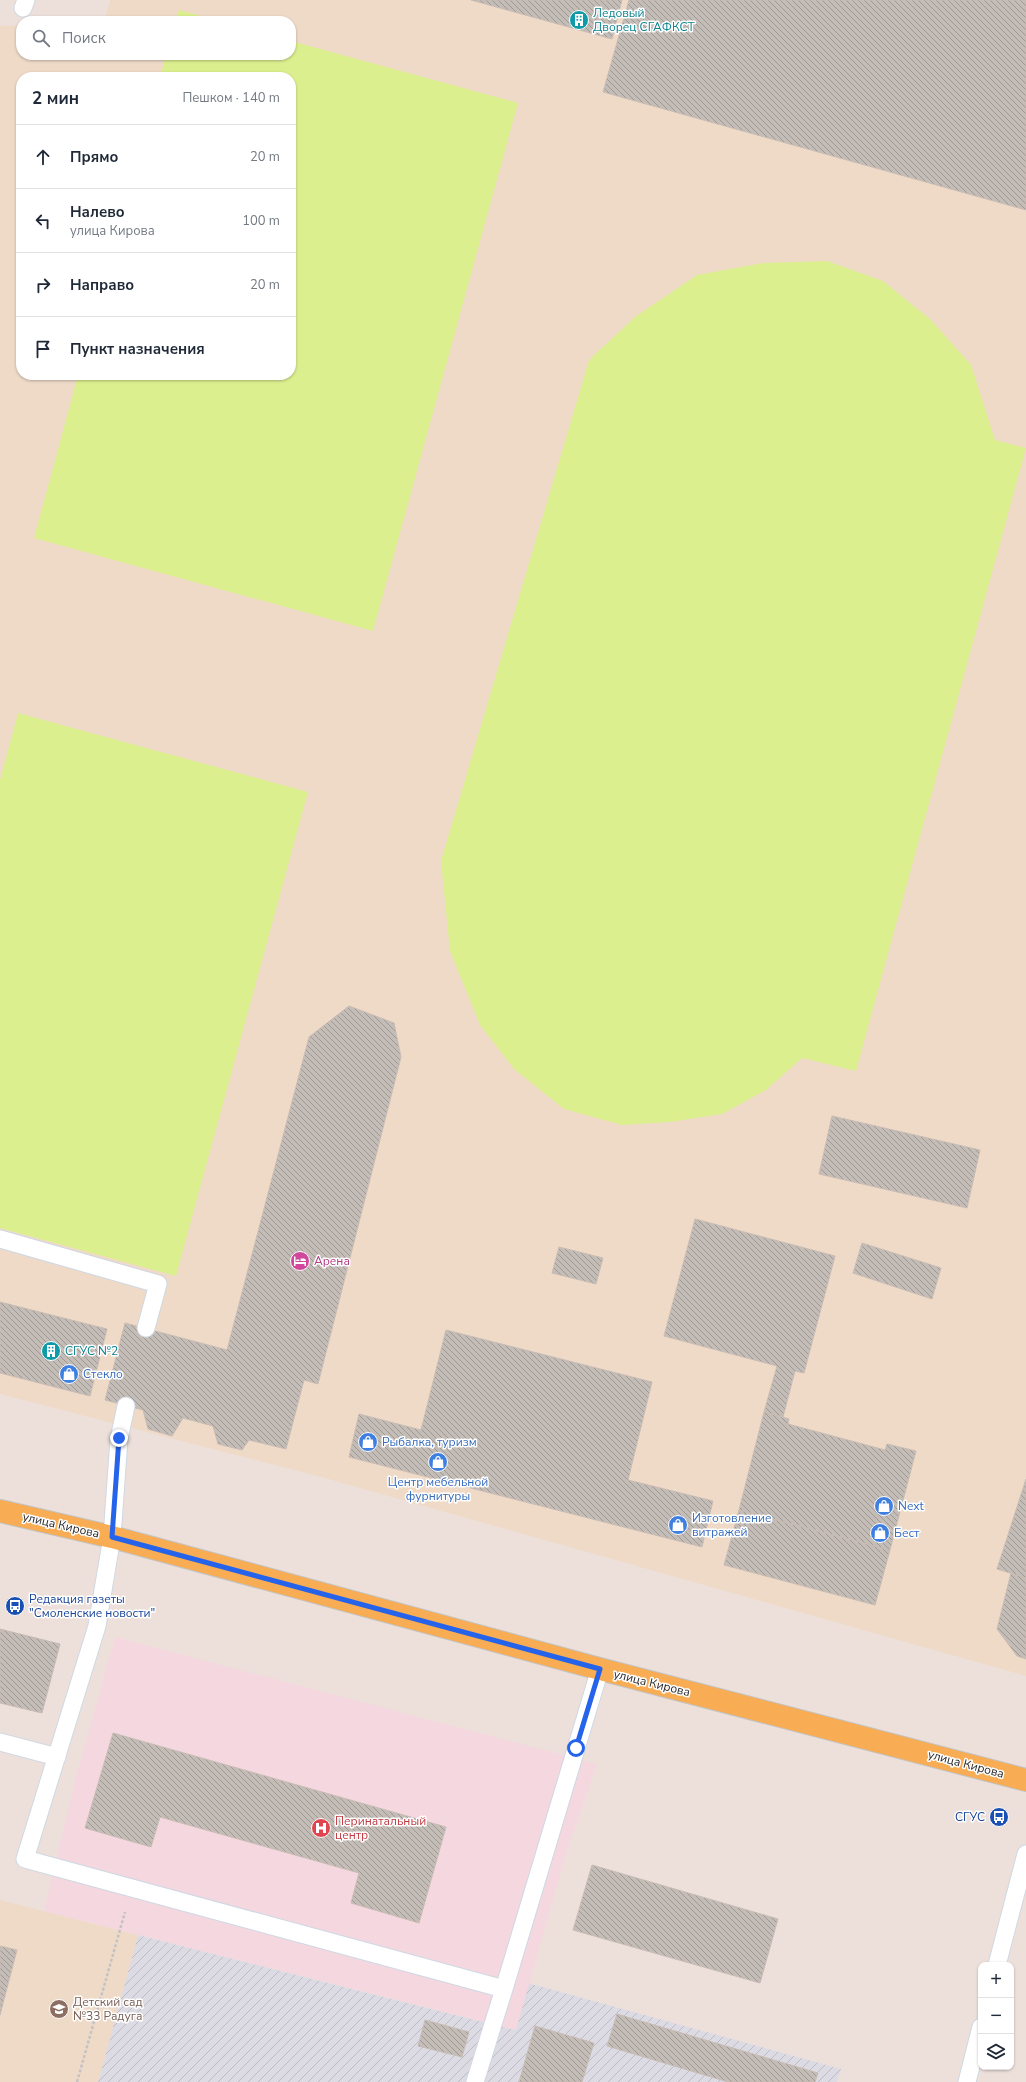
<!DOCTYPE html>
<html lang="ru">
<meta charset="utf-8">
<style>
body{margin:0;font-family:"Nunito Sans",sans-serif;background:#f2f2f3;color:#1f2937}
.controls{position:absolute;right:12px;bottom:12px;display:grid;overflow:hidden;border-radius:8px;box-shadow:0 1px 3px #0004}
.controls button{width:36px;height:36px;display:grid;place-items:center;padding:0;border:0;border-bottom:1px solid #e0e1e3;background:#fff;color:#1f2937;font:20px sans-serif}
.stop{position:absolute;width:12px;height:12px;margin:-9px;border:3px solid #2563eb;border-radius:50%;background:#fff}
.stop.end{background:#2563eb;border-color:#fff;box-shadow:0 1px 4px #0008}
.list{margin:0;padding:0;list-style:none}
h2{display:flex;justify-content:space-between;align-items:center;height:52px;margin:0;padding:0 16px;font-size:17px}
h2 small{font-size:13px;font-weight:400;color:#747a83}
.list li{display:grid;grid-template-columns:26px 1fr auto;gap:12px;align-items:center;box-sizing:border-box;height:64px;padding:0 16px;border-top:1px solid #e0e1e3}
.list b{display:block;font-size:15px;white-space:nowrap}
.list p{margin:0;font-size:13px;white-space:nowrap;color:#747a83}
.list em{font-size:13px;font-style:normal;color:#747a83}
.icon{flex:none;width:22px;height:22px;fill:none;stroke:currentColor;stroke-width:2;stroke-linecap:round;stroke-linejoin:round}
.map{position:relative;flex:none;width:1026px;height:2082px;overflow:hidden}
.search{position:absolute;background:#fff;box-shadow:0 1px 3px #0004;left:16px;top:16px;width:280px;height:44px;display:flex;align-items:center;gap:10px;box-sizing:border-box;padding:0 14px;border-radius:16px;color:#747a83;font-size:15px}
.panel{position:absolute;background:#fff;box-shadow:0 1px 3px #0004;left:16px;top:72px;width:280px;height:308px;border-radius:16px}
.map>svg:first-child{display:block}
</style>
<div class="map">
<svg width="1026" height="2082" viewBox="0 0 1026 2082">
<defs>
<pattern id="industrial-furrows" width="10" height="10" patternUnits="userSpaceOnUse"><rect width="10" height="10" fill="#dcdbe4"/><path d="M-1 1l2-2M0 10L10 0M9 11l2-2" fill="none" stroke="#bdbcc4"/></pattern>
<pattern id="building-back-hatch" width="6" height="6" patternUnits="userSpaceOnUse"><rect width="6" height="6" fill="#c4bcb6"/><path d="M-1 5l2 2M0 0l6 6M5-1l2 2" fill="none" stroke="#9f9994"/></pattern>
</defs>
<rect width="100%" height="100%" fill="#ede0da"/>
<path fill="url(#industrial-furrows)" d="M138 1935 515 2030 528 1983 841 2069 837 2082H98Z"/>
<path fill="#efdac8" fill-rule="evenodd" d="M110 0H1026V1676L321 1477 0 1394V26L21 25V55H291V21H82L105 19ZM21 77H291V375H21Z
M0 1900 138 1935 98 2082H0Z"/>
<path fill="#f4d7df" d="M115 1637 597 1764 565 1857 516 2030 44 1911 74 1784Z"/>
<path fill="#dcef8e" d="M179 10 219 21H176Z
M291 41 518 103 373 631 34 538 78 375H291V77H160L166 55H291Z
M827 261 883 281 931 320 971 365 995 440 1026 448 856 1071 802 1058 766 1090 722 1114 670 1122 622 1125 564 1109 514 1069 480 1025 450 951 441 861 589 360 635 317 697 275 763 263Z
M18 713 308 792 176 1276 0 1228V780Z"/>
<path fill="url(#building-back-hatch)" stroke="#c8bcb4" d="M471 0H622L612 39Z
M629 0H1026V210L603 92Z
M349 1006 394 1023 401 1057 318 1384 304 1380 286 1449 249 1440 242 1450 218 1444 213 1426 183 1418 172 1436 148 1429 143 1410 105 1400 125 1323 227 1350 309 1037Z
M832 1116 980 1150 967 1208 819 1174Z
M695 1219 835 1256 804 1373 795 1371 783 1417 764 1412 777 1366 664 1336Z
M862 1243 941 1268 932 1299 853 1273Z
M559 1247 603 1258 596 1284 552 1273Z
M0 1302 107 1329 90 1396 0 1373Z
M446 1330 652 1382 628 1480 713 1501 702 1547 349 1457 359 1414 421 1430Z
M764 1412 789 1419 788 1424 885 1450 887 1444 916 1451 890 1550 739 1510Z
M1026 1479V1578L997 1569Z
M739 1510 890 1550 875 1605 724 1565Z
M1011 1573 1026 1578V1659L1017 1656 997 1629Z
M0 1629 60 1644 42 1713 0 1703Z
M113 1733 446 1827 419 1923 351 1903 359 1873 160 1817 151 1847 85 1828Z
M592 1865 778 1919 760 1983 573 1930Z
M0 1946 17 1950 0 2015Z
M617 2014 818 2073 815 2082H728L607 2046Z
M425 2020 469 2032 462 2057 418 2046Z
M535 2026 594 2043 582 2082H519Z"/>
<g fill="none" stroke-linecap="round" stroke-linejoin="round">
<defs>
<path id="lane" d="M23 8 26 0
M0 1239 158 1284 146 1328
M126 1406 119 1439 112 1537 97 1626 25 1859 504 1989 600 1669
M0 1742 57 1757
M997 1965 1026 1854
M475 2082 504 1989
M967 2082 981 2027"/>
<path id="primary" d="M0 1511 112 1537 600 1669 1026 1780"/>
</defs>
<use href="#lane" stroke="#cfd8e3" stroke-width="19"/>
<use href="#primary" stroke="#c3c3c3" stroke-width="24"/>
<path stroke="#c3c3c3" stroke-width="2.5" stroke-dasharray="3 2" stroke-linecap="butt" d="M77 2082 125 1912"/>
<use href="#lane" stroke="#fff" stroke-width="17"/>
<use href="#primary" stroke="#f8ac53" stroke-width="22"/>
</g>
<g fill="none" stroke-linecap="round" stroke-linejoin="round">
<path stroke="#2563eb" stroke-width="5" d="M119 1438 112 1537 600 1669 576 1748"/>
</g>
<defs>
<symbol id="building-disc" viewBox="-11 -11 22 22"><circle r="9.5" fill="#0f9aa8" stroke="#fff"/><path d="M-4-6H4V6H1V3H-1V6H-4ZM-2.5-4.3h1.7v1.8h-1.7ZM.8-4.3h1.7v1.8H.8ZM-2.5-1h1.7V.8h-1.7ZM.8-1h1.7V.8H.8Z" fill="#fff"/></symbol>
<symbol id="hotel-disc" viewBox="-11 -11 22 22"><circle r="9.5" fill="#d1479c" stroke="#fff"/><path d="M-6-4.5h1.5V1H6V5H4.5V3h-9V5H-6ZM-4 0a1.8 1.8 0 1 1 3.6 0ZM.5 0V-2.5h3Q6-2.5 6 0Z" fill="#fff"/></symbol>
<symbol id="shop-disc" viewBox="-11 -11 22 22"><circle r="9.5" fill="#3f7fe0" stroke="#fff"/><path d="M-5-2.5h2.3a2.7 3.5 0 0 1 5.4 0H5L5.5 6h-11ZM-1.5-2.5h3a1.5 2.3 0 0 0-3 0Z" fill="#fff"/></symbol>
<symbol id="bus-disc" viewBox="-11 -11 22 22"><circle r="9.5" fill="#1a4fb4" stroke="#fff"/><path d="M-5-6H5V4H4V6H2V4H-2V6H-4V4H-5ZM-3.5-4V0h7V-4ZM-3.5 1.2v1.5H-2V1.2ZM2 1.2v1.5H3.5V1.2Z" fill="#fff"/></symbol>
<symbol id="hospital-disc" viewBox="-11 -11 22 22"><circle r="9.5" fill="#e0444e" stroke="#fff"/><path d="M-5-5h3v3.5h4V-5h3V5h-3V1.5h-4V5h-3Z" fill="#fff"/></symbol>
<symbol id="school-disc" viewBox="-11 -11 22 22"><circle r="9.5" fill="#8d6e63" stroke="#fff"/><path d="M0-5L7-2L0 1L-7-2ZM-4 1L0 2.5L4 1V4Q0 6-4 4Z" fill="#fff"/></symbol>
</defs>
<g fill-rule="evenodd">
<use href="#building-disc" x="568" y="9" width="22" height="22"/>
<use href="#hotel-disc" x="289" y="1250" width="22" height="22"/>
<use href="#building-disc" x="40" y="1340" width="22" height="22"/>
<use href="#shop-disc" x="58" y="1363" width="22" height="22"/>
<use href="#shop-disc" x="357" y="1431" width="22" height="22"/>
<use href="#shop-disc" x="427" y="1451" width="22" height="22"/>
<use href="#shop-disc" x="873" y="1495" width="22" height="22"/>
<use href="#shop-disc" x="667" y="1514" width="22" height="22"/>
<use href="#shop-disc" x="869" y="1522" width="22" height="22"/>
<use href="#bus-disc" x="4" y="1595" width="22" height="22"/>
<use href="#bus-disc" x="988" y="1806" width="22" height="22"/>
<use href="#hospital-disc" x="310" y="1817" width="22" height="22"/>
<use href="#school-disc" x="48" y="1998" width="22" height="22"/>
</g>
<g text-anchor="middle" stroke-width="3" stroke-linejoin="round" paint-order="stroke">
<g font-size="12" fill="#0d838f" stroke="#fff" text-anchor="start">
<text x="593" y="17">Ледовый<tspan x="593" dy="14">Дворец СГАФКСТ</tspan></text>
<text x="65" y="1355">СГУС №2</text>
</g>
<g font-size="12" fill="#b23c85" stroke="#fff" text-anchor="start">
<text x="314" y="1265">Арена</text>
</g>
<g font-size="12" fill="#366cbe" stroke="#fff" text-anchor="start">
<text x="83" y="1378">Стекло</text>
<text x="382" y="1446">Рыбалка, туризм</text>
<text x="438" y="1486" text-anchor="middle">Центр мебельной<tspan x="438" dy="14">фурнитуры</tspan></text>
<text x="898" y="1510">Next</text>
<text x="692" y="1522">Изготовление<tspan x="692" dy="14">витражей</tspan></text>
<text x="894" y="1537">Бест</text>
</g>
<g font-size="12" fill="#292929" stroke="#fff">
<text transform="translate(61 1525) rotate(13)" y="4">улица Кирова</text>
<text transform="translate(652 1683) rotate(14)" y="4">улица Кирова</text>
<text transform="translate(966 1764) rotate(15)" y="4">улица Кирова</text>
</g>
<g font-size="12" fill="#164399" stroke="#fff" text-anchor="start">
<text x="29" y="1603">Редакция газеты<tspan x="29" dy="14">"Смоленские новости"</tspan></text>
<text x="985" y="1821" text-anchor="end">СГУС</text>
</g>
<g font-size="12" fill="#be3a42" stroke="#fff" text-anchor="start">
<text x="335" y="1825">Перинатальный<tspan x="335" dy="14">центр</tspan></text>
</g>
<g font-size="12" fill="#785e54" stroke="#fff" text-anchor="start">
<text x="73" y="2006">Детский сад<tspan x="73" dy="14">№33 Радуга</tspan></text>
</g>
</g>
</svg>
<div class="controls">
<button>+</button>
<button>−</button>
<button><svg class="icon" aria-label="layers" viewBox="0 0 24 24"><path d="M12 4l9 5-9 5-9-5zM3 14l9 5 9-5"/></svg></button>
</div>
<div class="stop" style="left:576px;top:1748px"></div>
<div class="stop end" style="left:119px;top:1438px"></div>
<div class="search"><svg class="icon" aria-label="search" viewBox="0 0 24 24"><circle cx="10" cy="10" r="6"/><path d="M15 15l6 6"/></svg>Поиск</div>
<section class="panel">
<h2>2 мин<small>Пешком · 140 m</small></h2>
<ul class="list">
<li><svg class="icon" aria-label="ahead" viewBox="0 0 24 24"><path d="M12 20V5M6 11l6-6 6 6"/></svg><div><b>Прямо</b></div><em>20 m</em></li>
<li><svg class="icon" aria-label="left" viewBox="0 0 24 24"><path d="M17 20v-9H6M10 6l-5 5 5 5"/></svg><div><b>Налево</b><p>улица Кирова</p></div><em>100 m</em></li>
<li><svg class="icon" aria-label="right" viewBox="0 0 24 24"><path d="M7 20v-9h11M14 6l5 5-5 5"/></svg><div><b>Направо</b></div><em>20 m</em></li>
<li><svg class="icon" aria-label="arrive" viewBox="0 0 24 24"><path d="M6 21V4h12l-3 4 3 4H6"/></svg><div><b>Пункт назначения</b></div></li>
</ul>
</section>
</div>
